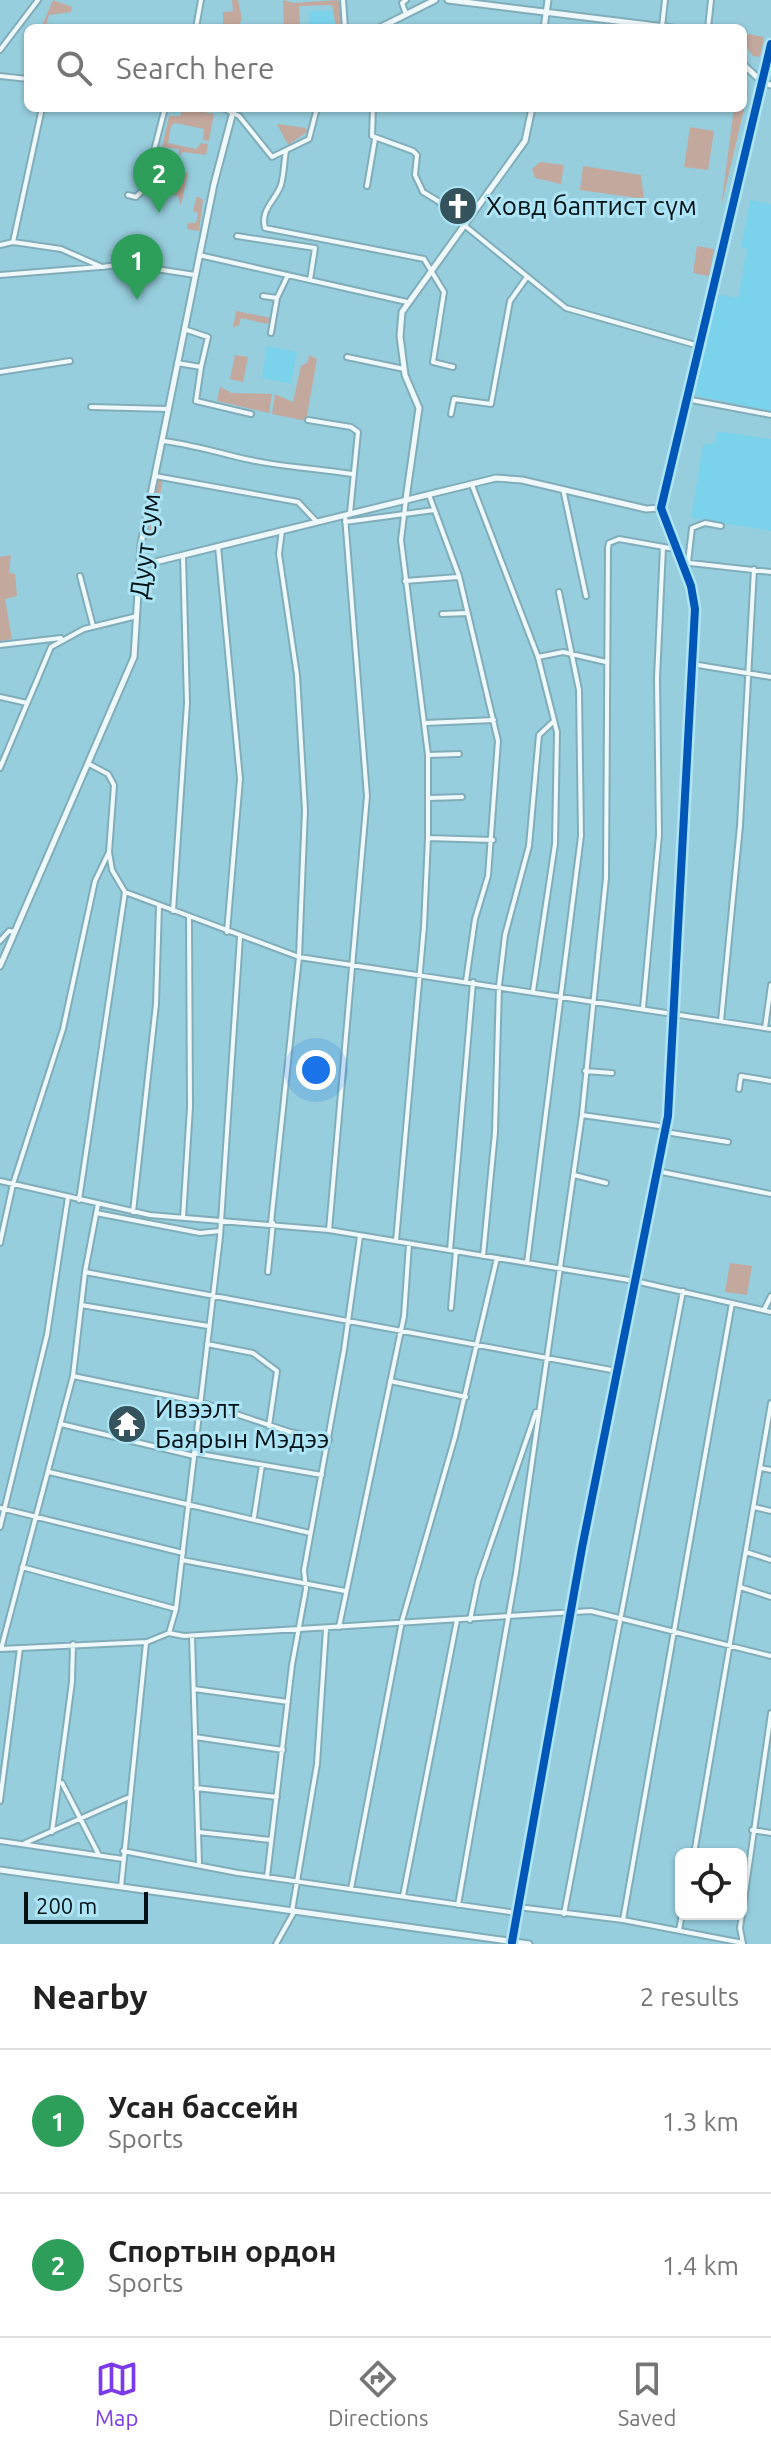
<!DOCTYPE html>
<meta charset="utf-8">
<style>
body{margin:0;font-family:Ubuntu,sans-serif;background:#f2f2f2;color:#222}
.controls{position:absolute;right:24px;bottom:24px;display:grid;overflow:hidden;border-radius:12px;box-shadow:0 2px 6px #0004}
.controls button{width:72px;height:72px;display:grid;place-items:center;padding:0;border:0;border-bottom:2px solid #e0e0e0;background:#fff;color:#222;font:40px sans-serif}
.scale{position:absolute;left:24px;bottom:20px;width:124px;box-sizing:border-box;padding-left:8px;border:4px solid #001116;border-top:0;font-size:22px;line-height:28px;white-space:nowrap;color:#001116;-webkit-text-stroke:6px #aee5f6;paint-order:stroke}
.you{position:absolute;left:316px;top:1070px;width:28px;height:28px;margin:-20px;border:6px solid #fff;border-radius:50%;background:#1a73e8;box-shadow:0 0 0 12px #1a73e833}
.badge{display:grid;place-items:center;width:52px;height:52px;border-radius:50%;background:#7c3aed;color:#fff;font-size:26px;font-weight:700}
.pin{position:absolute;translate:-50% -66px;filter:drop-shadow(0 2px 4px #0008)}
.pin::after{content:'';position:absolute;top:42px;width:28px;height:24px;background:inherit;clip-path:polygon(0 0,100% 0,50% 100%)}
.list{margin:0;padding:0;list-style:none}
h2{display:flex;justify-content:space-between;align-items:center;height:104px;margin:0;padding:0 32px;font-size:34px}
h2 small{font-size:26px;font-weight:400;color:#767676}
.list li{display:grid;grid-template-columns:52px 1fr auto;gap:24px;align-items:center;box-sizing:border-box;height:144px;padding:0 32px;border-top:2px solid #e0e0e0}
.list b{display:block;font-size:30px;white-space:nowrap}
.list p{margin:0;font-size:26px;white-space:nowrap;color:#767676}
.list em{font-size:26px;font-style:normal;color:#767676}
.icon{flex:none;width:44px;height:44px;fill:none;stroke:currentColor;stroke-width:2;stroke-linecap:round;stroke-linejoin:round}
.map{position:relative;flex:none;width:771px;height:1944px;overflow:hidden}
.search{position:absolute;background:#fff;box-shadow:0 2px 6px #0004;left:24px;right:24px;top:24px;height:88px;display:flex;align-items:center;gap:20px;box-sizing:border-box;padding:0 28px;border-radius:12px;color:#767676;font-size:30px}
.sheet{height:392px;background:#fff}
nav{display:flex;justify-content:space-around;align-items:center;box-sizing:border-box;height:112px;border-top:2px solid #e0e0e0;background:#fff;font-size:22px;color:#767676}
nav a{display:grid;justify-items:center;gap:4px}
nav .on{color:#7c3aed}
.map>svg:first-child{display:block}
</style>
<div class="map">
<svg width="771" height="1944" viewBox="0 0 771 1944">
<rect width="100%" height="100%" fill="#97cede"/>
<path fill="#7bd2eb" d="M309 11H335V28H309Z
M750 200 771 204V411L692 395 715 294 738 298 747 249 741 248Z
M267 346 297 352 291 384 262 378Z
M717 431 771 439V531L691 518 703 445 715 443Z"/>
<path fill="#c3a89e" d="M53 0 72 7 71 12 49 15 45 28H41Z
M232 0H238L242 19 238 27 223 28V12L233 11Z
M283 0 294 3 337 0 345 8 346 28H336L332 5 299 6 300 28H284Z
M743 33 764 37 760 57 753 56 743 42Z
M743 90 748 92 721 207 734 108H743Z
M183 108 214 114 209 141 203 140 204 129 175 123 171 126 168 143 196 149 201 143 208 144 206 155 183 152 179 156V149L162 147 169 116H180Z
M277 124 306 128 307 132 288 145Z
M690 127 714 131 708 170 684 167Z
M540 162 564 165 561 184 535 178 532 169Z
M583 166 641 175 644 199 580 190Z
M175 171 188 173 181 206 178 196 166 193 167 187H172Z
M197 196 203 200 199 231 187 229 188 223H196L198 213 193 211Z
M697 246 714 249 709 276 693 273Z
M236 311 271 318 268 324 241 318 239 325 233 328Z
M235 355 248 357 243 382 230 379Z
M309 355 317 359 306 421 272 414 275 394 293 402 301 366 308 362Z
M220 387 232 393 272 394 269 413 217 401Z
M157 478 163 479 152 538 148 540Z
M11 555 9 573 15 574 17 596 5 599 12 639 0 641V557Z
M730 1263 752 1266 747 1295 725 1292Z"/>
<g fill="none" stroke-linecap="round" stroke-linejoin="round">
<defs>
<path id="street" d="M343 0 345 28
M406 14 402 3 406 0
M662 27 665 0
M196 28 201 0
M708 28 711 0
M0 50 38 0
M0 76 28 79
M763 83 771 44
M223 108 239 116 272 157 309 139 317 108
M373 108 372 136 413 151 417 155 415 175 423 192 438 201 464 226
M286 151C284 162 284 174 281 185 276 200 260 209 265 228L424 259 444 292 433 362 453 367
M367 186 375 139
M128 195 136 197 144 189 165 108
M464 225 566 308 699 346
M237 236 315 248 310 280
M13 242 42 108
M0 245 13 242 61 249 102 267 124 264 195 275
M199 255 407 302
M0 275 100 267
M263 296 277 298 288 275
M271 333 277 298
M347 357 404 369
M177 363 201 367 208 337 184 329
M201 367 196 401 251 414
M0 372 70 361
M686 399 771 415
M91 407 168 409
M451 414 454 399 491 404 510 301 527 277
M308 420 351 427 358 432 350 513
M163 441C187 444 206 449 229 455 269 466 312 468 352 474
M155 476 298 502 316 521
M472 485 538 657 557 732 555 844 533 991
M563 489 586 596
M429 495 459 576 498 741 488 876 475 919 466 981
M345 522 434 510
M218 546 240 779 227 932
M681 562 771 572
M688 562 692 528 705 523 721 526
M80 576 93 626
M405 581 458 577
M442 614 467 613
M0 645 61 638
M538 657 563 652 606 662
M692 664 771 677
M0 697 27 703
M425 723 494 720
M428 755 459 754
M0 768 51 647 84 629 137 616
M428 798 462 797
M428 838 493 840
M109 852 112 870 125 892 299 957 771 1029
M173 911 187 703 183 555
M0 941 9 931 15 932
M643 1008 659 835 657 678 663 547
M721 1021 740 826 754 569
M765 1028 771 985
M585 1071 612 1073
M739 1089 741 1076 771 1081
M582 1115 666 1127
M665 1132 728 1142
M657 1171 771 1194
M574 1175 606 1183
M0 1181 150 1215 329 1230 635 1281 771 1312
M79 1200 125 892
M133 1212 156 1004 159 906
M96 1213 200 1233 220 1231
M183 1218 190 1107 189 917
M271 1223 299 957 305 810 297 675 279 554 282 530
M329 1230 367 796 345 516
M396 1241 424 926 428 838V755L401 540 406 499
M0 1243 13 1184 63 1029 95 881 109 852 114 785 108 774 89 764
M450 1250 473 982
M483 1256 495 1132 499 986 505 935 529 846 539 735 554 721
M527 1263 581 836 579 690 559 592
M85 1272 617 1371
M268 1272 273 1223
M81 1305 208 1326
M451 1308 456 1251
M764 1310 771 1296
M207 1344 253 1353 277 1371 269 1426
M73 1376 200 1402 290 1432 329 1440
M390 1381 466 1397
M61 1424 194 1456
M194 1453 322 1475
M761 1468 771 1470
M49 1472 310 1533
M754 1507 771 1511
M0 1508 183 1553
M254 1517 262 1465
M0 1527 47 1335 68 1197
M746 1552 771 1560
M182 1560 345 1591
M22 1567 176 1609
M740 1587 771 1597
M470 1620 478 1581 536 1412
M339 1627 404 1316 409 1244
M169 1633 176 1609 220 1237 240 937
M192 1636 199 1863
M0 1649 147 1642 169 1633 184 1636 591 1611 771 1656
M1 1649 73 1376 85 1272 98 1204
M194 1689 288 1702
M195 1737 283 1750
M62 1783 99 1855
M196 1788 277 1797
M0 1801 20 1648
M752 1830 771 1833
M52 1832 72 1682 73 1644
M198 1832 271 1840
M0 1841 123 1859
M25 1843 127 1798
M123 1851 238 1873 517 1913
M694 1854 771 1403
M267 1877 292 1665 306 1589 304 1570 344 1350 360 1236
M121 1887 146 1643
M351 1889 402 1621 455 1437 497 1258
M403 1896 457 1620
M458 1905 516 1573 582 1115 606 878 608 548 609 543 619 539 675 549
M518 1907 623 1920 743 1943
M292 1911 317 1764 326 1629
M564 1914 683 1291
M623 1920 732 1303
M679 1930 682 1914
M512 1942 582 1548 668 1116 695 609 691 586 661 508
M276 1944 294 1912
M743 1944 740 1928 771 1713"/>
<path id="secondary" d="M448 0 673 28
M379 28 435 0
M544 28 548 0
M743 64 763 83 771 85
M406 499 419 408 405 375 400 336 402 312 525 141 532 108
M139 566 496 478 522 480 646 509 661 508 763 83
M0 966 134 657 141 544 214 184 234 108
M0 1870 529 1944"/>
</defs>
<use href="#street" stroke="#80adb9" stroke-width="8"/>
<use href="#secondary" stroke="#80adb9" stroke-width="9"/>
<use href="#street" stroke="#eff8fa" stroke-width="4"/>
<use href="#secondary" stroke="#eff8fa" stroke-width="5"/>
<defs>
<path id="cycleway" d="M512 1942 582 1548 668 1116 695 609 691 586 661 508 771 44"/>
</defs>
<use href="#cycleway" stroke="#aee5f6" stroke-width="13"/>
<use href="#cycleway" stroke="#0057b8" stroke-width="8"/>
</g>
<defs>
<symbol id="church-disc" viewBox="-11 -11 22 22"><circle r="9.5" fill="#35535c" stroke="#aee5f6"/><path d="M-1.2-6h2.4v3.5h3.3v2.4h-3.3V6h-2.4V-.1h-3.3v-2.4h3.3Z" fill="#fff"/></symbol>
<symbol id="temple-disc" viewBox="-11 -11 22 22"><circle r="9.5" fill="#35535c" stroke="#aee5f6"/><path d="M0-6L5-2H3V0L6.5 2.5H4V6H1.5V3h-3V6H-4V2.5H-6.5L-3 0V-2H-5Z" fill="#fff"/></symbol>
</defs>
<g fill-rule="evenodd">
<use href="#church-disc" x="436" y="184" width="44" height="44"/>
<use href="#temple-disc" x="105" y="1402" width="44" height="44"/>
</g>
<g text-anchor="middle" stroke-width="6" stroke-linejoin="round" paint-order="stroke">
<g font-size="26" fill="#001116" stroke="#aee5f6" text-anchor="start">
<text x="486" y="215">Ховд баптист сүм</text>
<text x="155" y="1418">Ивээлт<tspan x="155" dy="30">Баярын Мэдээ</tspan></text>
</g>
<g font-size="26" fill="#001116" stroke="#aee5f6">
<text transform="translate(145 546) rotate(-83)" y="9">Дуут сум</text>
</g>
</g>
</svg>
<div class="controls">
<button><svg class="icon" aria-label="locate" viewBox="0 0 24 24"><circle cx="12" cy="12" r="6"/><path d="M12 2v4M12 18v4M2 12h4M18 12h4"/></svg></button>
</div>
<div class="scale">200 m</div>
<div class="you"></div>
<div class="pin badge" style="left:137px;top:300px;background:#2e9e5b">1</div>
<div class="pin badge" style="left:159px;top:213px;background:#2e9e5b">2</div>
<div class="search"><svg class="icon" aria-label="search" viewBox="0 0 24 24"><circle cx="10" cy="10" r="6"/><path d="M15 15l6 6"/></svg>Search here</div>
</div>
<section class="sheet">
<h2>Nearby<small>2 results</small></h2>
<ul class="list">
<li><span class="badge" style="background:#2e9e5b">1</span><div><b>Усан бассейн</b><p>Sports</p></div><em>1.3 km</em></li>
<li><span class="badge" style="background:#2e9e5b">2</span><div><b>Спортын ордон</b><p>Sports</p></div><em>1.4 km</em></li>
</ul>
</section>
<nav>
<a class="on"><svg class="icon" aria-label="map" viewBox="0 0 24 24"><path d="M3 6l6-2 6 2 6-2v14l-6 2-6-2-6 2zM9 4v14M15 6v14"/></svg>Map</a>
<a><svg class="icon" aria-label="directions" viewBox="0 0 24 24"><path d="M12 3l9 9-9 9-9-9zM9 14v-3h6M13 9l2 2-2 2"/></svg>Directions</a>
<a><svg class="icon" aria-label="saved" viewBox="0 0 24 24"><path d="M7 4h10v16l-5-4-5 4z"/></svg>Saved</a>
</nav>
